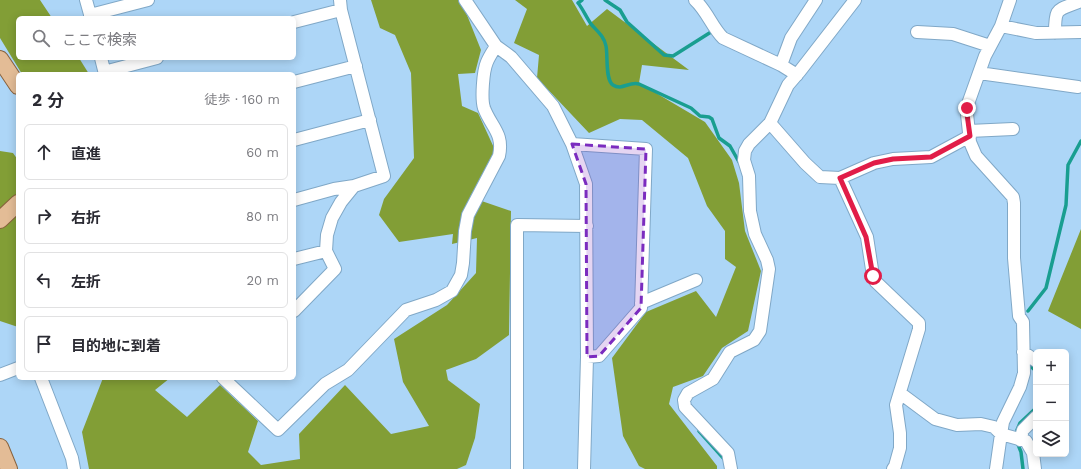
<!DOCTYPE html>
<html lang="ja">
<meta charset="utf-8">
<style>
body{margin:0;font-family:"Work Sans","Noto Sans JP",sans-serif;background:#f2f2f3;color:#2b2b33}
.controls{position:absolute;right:12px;bottom:12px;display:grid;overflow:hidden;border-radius:6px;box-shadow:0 2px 10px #0003}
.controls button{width:36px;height:36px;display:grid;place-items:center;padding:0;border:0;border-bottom:1px solid #e1e1e2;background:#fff;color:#2b2b33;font:20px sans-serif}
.stop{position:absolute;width:12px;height:12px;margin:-9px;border:3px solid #e11d48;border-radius:50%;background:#fff}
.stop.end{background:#e11d48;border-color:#fff;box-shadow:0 1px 4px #0008}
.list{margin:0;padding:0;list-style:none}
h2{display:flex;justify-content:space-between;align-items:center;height:52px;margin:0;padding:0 16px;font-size:17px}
h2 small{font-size:13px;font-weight:400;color:#7c7c81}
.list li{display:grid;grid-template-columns:26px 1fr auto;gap:12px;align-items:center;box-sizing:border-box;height:56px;margin:0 8px 8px;padding:0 8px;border:1px solid #e1e1e2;border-radius:6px}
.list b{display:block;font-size:15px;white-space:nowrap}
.list em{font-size:13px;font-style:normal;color:#7c7c81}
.icon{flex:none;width:22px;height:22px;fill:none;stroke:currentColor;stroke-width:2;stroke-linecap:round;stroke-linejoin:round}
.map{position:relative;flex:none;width:1081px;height:469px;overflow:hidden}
.search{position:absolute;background:#fff;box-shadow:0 2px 10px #0003;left:16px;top:16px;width:280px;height:44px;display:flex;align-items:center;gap:10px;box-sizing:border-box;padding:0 14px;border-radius:6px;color:#7c7c81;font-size:15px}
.panel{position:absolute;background:#fff;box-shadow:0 2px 10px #0003;left:16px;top:72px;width:280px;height:308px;border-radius:6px}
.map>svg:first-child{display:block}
</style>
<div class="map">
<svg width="1081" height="469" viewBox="0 0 1081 469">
<rect width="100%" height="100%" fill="#add6f7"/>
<path fill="#829e36" d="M0 0H40L52 18H18V58H79L89 74H22L0 38Z
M371 0H461L481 50 475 73 458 74 462 106 478 113 495 150 470 197 511 211 509 335 476 359 446 370 448 380 480 404 475 438 466 465 457 469H89L82 432 103 378H170L155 390 187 417 220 385 258 421 248 452 261 465 300 459 299 434 345 385 391 434 429 426 403 382 394 339 447 305 476 273 477 238 452 244 453 234 399 242 379 215 384 199 414 158 411 73 395 35 380 28Z
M515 0H572L587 26 607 9 689 70 642 65 639 83 705 122 732 160 739 183 745 231 761 271 748 331 722 348 703 376 673 387 669 404 717 466V469H645L639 466 623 436 612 358 646 312 696 291 716 317 736 267 725 259V231L707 206 688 158 642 120 620 119 589 133 537 78 539 55 514 43 527 9Z
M0 151 13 153 18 160V327L0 321Z
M1081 229V329L1048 311Z"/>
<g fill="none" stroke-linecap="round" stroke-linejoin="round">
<path stroke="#199e90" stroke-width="3.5" d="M582 0 578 3C583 9 586 17 591 24 597 31 604 36 606 46 608 55 605 80 613 85 622 91 629 81 639 84L691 108 700 116 709 117 712 119 719 138 730 146 739 162
M605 0 620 10 627 22 664 55 673 56 711 32
M1028 311 1046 288 1066 205 1068 165 1081 141
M1029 365 1036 371
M1017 430 1020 423 1036 408
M699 431 725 460
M1017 442 1021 452 1023 469"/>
<defs>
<path id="minor" d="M86 0 91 18
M465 0 496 46 511 57 553 106 572 144 586 184 587 357 584 469
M695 0C707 11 712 27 723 38L781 65 797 75
M90 15 148 0
M294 22 341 10
M1001 26 1036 33 1081 32
M917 32 953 34 990 46
M1055 33C1055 6 1057 11 1081 1
M101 58 105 74
M781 65 791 38 816 0
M104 72 157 58
M979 73 1078 87
M294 82 356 66
M770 123 805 163 820 177 840 178 874 163 893 159 931 157 970 136
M969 131 1013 129
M294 140 370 120
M572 144 646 149 641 308 599 356 587 357
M840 178 867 237 873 276 876 282 919 323V329L896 405 900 433V448L895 466 893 469
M294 200 334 189 354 186
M294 259 326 251
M641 303 696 280
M294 311 335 269 326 251 327 235 332 218 341 202 354 186 384 176 341 10 340 0
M1023 352 1036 361
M0 375 18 368
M41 378 72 458 74 469
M223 378 278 430 325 384 348 370 406 310 436 300 452 291 461 275 463 263 465 231 468 215 499 156C504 133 491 127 484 108 481 99 483 71 487 62 489 57 493 51 496 46
M900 393 935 419 957 425 981 424 994 427 1001 434 1026 441 1033 453 1035 469
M1020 440 1023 430 1036 417
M517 469V225L587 226
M731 469 728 453 685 407 684 400 688 393 713 379 730 352 754 340 760 331 769 269 767 260 755 234 750 211 749 176 744 160 745 151 749 144 770 123 788 85 800 71 855 0
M996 469 1001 434 1003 422 1020 387 1024 373 1023 322 1019 316 1014 258V203L1013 197 976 156 970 142 967 114 969 101 985 56 1001 26 1010 0"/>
<path id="major" d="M0 59 18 86
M0 220 18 203
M0 447 9 469"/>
</defs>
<use href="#minor" stroke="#80a8c7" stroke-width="14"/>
<use href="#major" stroke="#88623d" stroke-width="18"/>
<use href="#minor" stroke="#fff" stroke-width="12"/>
<use href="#major" stroke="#e3bc96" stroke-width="16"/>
</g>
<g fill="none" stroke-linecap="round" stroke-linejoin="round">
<path stroke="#e11d48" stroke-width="5" d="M873 276 866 237 840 178 874 163 893 159 931 157 970 136 967 114V108"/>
</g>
<path fill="#7b2cbf" fill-opacity="0.2" stroke="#7b2cbf" stroke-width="3" stroke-dasharray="8 5" stroke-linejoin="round" d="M572 144 646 149 641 308 599 356 587 357 586 184Z"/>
</svg>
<div class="controls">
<button>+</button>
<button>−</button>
<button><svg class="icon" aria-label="layers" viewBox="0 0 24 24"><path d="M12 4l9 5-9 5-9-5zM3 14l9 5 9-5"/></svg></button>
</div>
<div class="stop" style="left:873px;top:276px"></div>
<div class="stop end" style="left:967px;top:108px"></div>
<div class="search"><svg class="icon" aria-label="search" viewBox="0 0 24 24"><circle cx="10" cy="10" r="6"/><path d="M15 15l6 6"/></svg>ここで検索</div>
<section class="panel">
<h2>2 分<small>徒歩 · 160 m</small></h2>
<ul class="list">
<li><svg class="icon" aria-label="ahead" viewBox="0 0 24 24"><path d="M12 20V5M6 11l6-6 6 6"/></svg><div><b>直進</b></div><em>60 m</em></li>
<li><svg class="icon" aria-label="right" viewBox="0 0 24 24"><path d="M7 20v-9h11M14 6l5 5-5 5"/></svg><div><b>右折</b></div><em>80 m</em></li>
<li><svg class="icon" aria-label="left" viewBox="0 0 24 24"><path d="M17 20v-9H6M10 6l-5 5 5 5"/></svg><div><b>左折</b></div><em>20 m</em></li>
<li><svg class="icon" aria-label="arrive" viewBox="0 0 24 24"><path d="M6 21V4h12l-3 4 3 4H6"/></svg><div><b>目的地に到着</b></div></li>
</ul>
</section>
</div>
